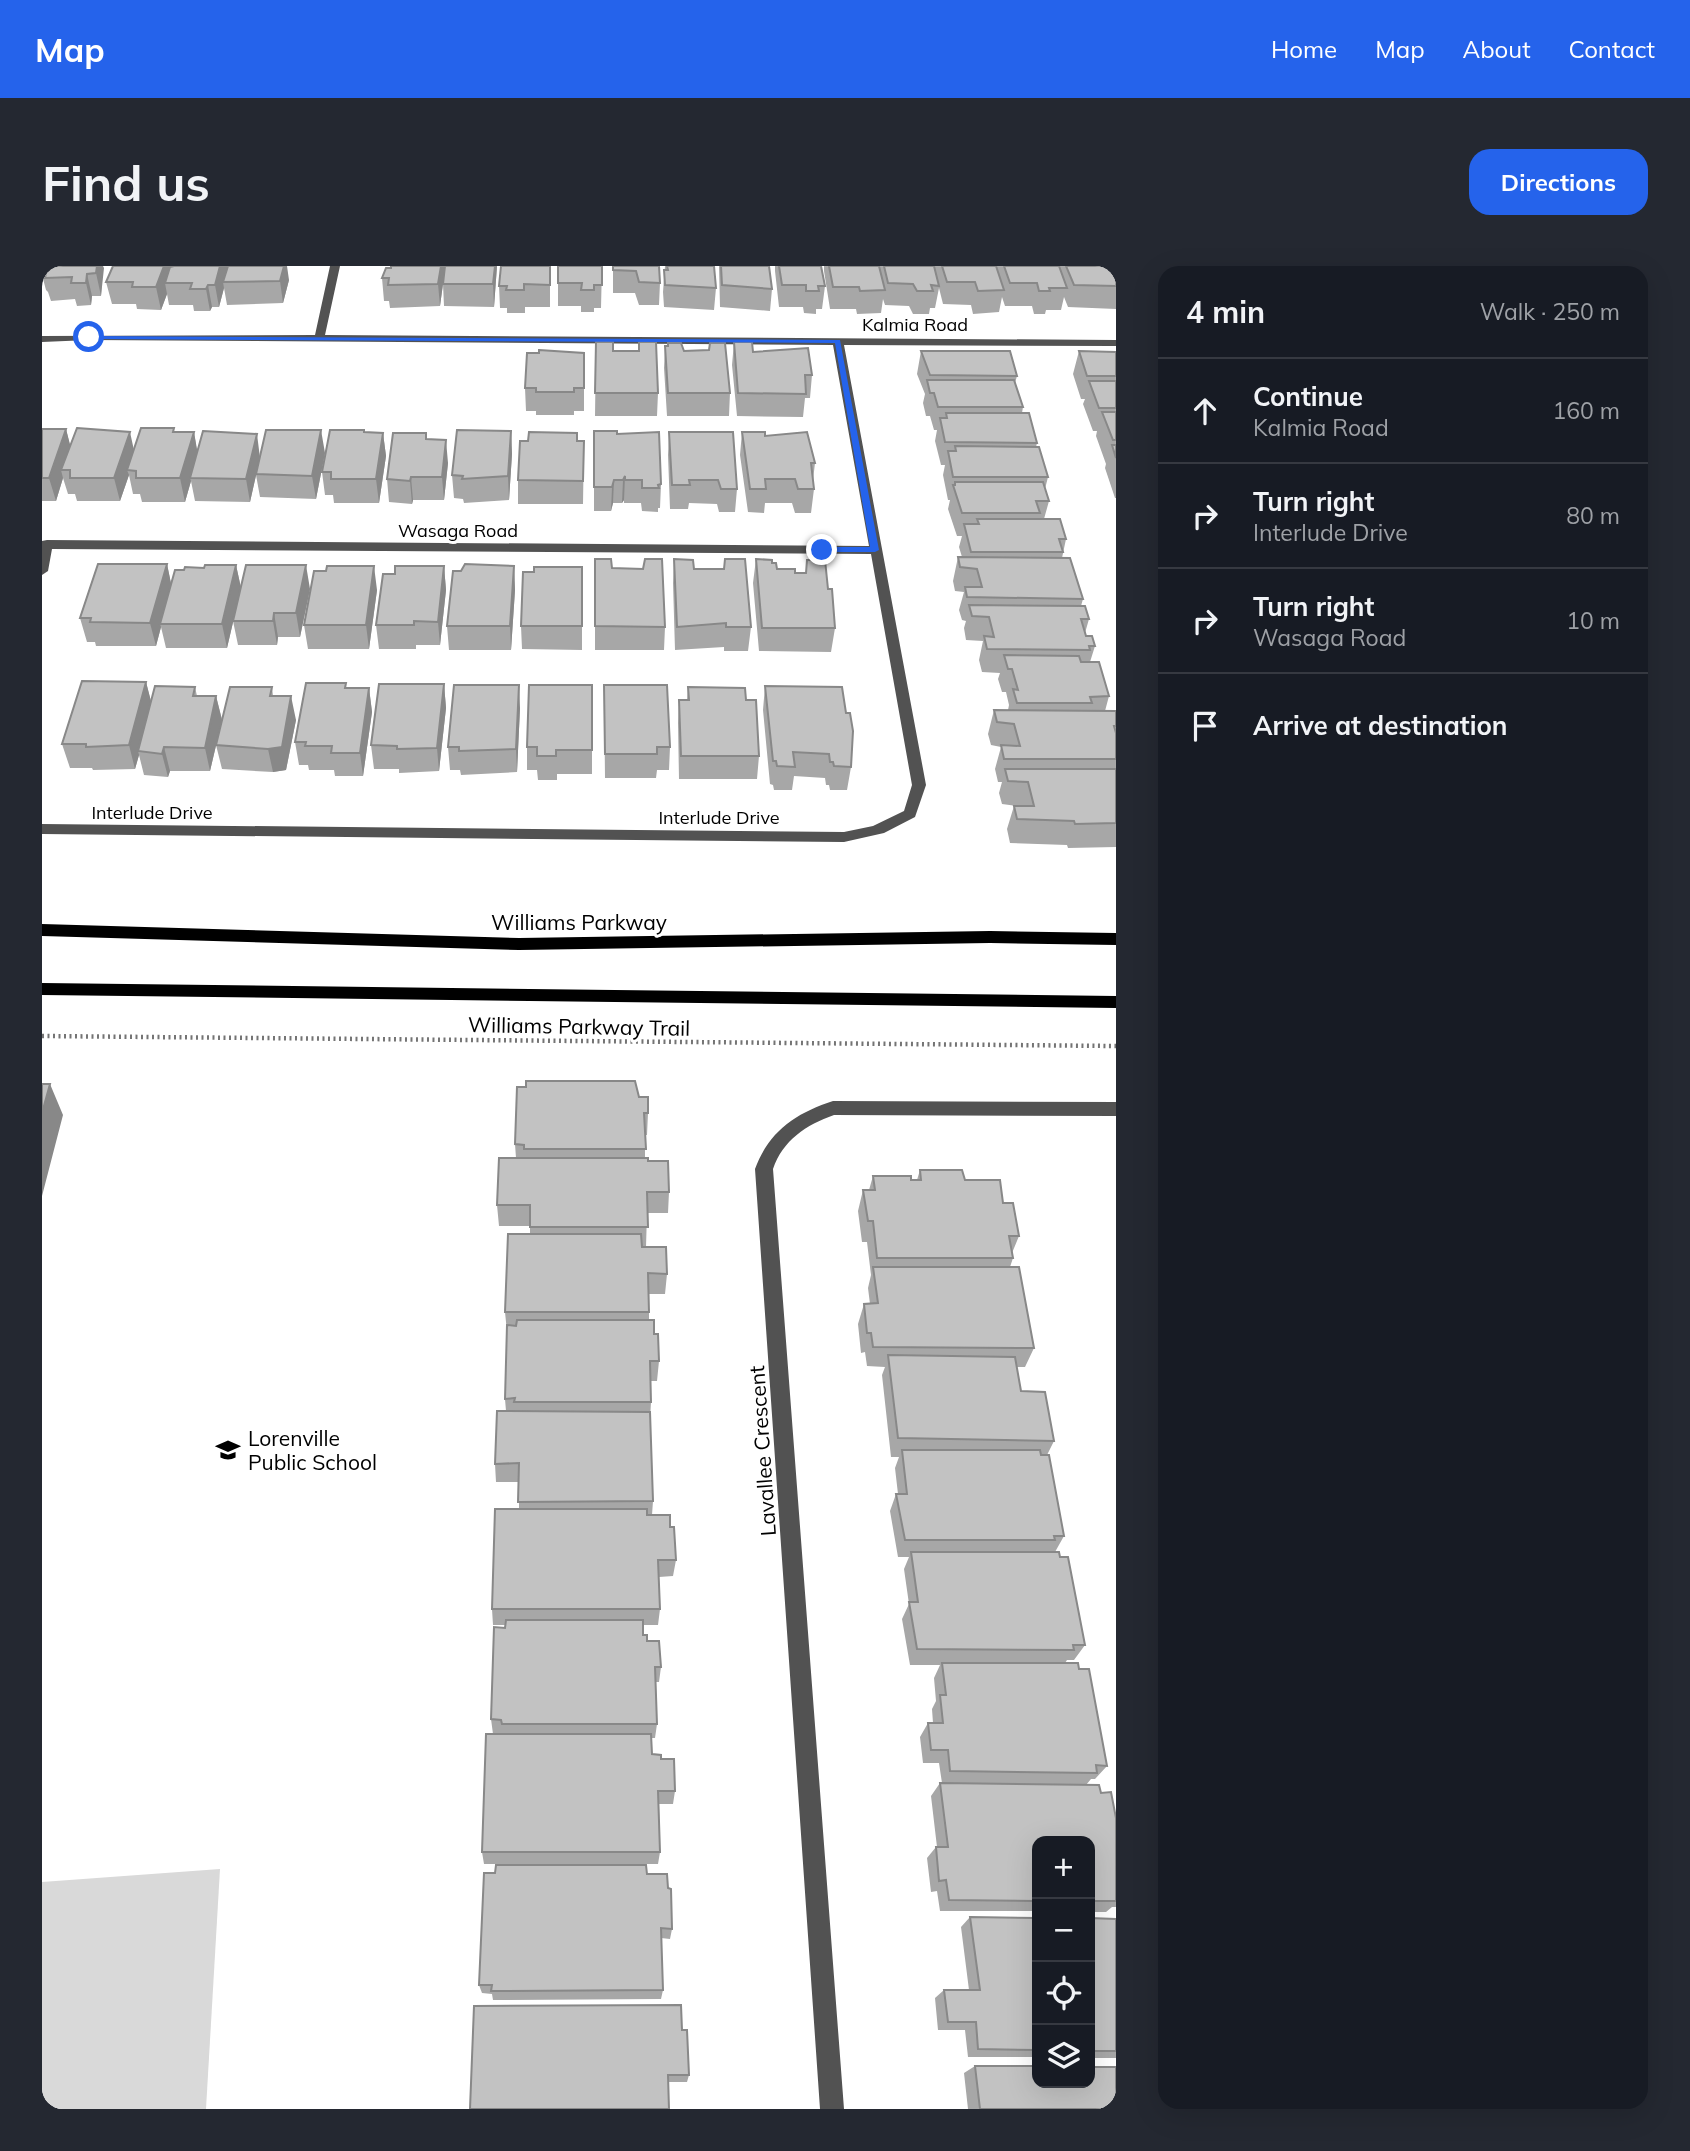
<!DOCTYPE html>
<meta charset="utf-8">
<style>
body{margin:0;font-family:Mulish,sans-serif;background:#242831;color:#f1f3f6}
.controls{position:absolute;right:21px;bottom:21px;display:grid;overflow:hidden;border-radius:14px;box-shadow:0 7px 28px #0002}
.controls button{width:63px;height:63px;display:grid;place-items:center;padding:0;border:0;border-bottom:2px solid #363941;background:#171b24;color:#f1f3f6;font:35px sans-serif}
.stop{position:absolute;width:21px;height:21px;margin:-16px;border:5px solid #2563eb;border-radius:50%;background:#fff}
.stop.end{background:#2563eb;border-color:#fff;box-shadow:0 2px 7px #0008}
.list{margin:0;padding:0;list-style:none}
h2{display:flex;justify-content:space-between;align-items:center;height:91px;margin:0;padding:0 28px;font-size:30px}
h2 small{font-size:23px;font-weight:400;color:#9ea1a6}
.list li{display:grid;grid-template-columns:46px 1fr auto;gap:21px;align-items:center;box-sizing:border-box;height:105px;padding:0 28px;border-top:2px solid #363941}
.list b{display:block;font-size:26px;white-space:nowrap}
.list p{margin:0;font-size:23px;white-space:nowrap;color:#9ea1a6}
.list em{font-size:23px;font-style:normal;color:#9ea1a6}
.icon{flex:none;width:38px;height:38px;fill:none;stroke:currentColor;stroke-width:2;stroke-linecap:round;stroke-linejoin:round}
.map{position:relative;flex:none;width:1074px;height:1843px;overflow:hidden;border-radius:21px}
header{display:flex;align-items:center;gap:42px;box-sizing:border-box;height:98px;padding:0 35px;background:#2563eb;color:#fff}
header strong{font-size:33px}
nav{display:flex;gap:38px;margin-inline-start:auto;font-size:24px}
.intro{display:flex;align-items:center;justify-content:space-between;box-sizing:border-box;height:168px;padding:0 42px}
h1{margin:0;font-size:49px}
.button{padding:18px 32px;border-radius:21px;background:#2563eb;color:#fff;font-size:24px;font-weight:700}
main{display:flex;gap:42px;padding:0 42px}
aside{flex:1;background:#171b24;border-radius:21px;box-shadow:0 7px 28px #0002}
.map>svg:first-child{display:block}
.green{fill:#d9d9d9}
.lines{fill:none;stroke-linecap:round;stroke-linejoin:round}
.path{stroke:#747474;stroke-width:4.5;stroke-dasharray:2 3.5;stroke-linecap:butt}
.minor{fill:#525252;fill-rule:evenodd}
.major{fill:#000;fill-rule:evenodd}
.wall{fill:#a7a7a7}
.shaded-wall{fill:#888}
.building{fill:#c2c2c2;stroke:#888;stroke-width:2}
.route{fill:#2563eb}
.labels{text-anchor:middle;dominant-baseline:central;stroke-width:6;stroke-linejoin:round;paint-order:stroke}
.far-street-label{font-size:18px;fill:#000;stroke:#fff}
.street-label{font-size:21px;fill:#000;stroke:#fff}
.poi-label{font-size:21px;fill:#000;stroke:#fff;text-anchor:start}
</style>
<header>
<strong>Map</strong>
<nav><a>Home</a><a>Map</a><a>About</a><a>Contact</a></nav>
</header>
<div class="intro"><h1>Find us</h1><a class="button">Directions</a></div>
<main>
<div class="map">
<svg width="1074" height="1843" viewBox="0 0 1074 1843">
<rect width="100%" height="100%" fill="#fff"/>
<path class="green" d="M178,1603L164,1843H0V1616Z"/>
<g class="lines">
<path class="path" d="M0,770L1074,780"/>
<path class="minor" d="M288,0H298L283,69L1074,74V80L802,79L884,519L873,551L842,567L802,576L0,568V558L802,566L831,560L862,545L870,519L829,288L10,283L6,305L0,309V275L5,274L827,280L791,79L47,74L0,76V70L273,69Z
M791,835L1074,836V850L792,849C764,859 741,874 731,903L802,1843H778L713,903C727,865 754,847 791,835Z"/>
<path class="major" d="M0,658L477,672L948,665L1074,667V679L948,677L477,684L0,670Z
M0,717L1074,730V742L0,729Z"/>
</g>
<path class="wall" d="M0,0H61L59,30H50L49,39L35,40L33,33L9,35L6,26L4,24L0,9Z
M349,0H403V3V0H455L452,41L402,40L401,18L398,40L348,42L347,35H342L340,12L349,2Z
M508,0V41H483V47H465V42H458L457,20Z
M560,0L559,42H552V46H539V40H516V17Z
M571,0H617L618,17L617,39H597L593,27H571Z
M623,0H672L674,22L672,44L622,41L621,26Z
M677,0H727L730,23L728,45L678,41Z
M733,0H779L783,20L780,43H774V48L762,47L761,41H737L733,5Z
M782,0H892L893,3V0H1074V43L1026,41L1022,31L1019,44H1004L1003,48H992L990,40H963L960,31L957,46L931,48L929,39L901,38L897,22L893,42H888L887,48H871L867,40L843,39L841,33L839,47L815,48L814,43H788L782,5Z
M247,14L241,37L185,39L182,22L177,41H170L168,45H152L151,39H127L125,28L119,44L95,43L94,38H70L64,16Z
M554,76L571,85L616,127L615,150H553Z
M692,76L711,86L770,109L768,132H763L761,151L695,150L690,99Z
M623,80L642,85L688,127L687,150H625L622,102Z
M879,85L975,110L973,117L981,141L980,147L995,177L994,181L1006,211L1003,223L1007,235L1002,253L1024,273L1020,292L1041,333L1039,340L1047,353L1043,367L1044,370L1053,380L1048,396L1067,430L1063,445L1074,446V581L1026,582L1025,579L968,577L965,563L972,540H975L960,538L957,527L960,516H956L953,503L959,481L949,479L946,468L952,444H966L967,439L964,426H960L956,413L958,407L940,406L937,394L941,375L924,374L922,362L924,355L920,354L917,344L922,326L913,325L911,315L916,291H920L917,281L920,270H915L906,243L908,234H906L901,209L903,199H899L893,175L895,164H892L888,150H884L881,137L883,128L875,108Z
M1037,85L1074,86V232H1073L1063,202L1064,198L1054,170L1055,165H1051L1041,138L1043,133H1039L1031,108Z
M542,87V145H532V149H494V145H484L483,122Z
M0,163H24L28,180L92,184L133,166H152L155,186L218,190L283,187L274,233L218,231L214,209L208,236L153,235L149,215L143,236H100L98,228H91L87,209L78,235H35L33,228H26L21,212L14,235H0Z
M469,165L470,188L467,234L422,237L421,233L412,232L410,209Z
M552,165L575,168L619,218L618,242H616V246L600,245L599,237H582V234L580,237H571L569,245H552Z
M323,166L341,167L344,190L337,237H292L291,229H283L280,206Z
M627,166L695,223L693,246H677L675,238L647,237L646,243H628L626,189Z
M700,166L723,170L773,197L771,214L772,223L769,247H753L750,237H723L722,247L706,246L698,189Z
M384,167L385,173L406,197L402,234H371L370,238L347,236L345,213Z
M535,175H542L541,238H476V214Z
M553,293L570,302L601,303L623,361L622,384H553Z
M632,293L652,303L709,361L706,385H682V381L633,384L631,317Z
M714,293L730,297L735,303L753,307L793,362L789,386L717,385L711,317Z
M125,298L129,318L142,304L194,299L199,322L185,382H124L119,361L114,380H54L53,376H45L38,352Z
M402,300L404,324L398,379H374V383H337L334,359L353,308Z
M472,300L473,324L469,384H407L405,360L419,305Z
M540,301V384L480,383L479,360L492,306Z
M284,305L335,324L327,383H266L262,359Z
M268,323L258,371H236L235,379H196L191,355Z
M104,416L109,436L153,421L155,430H174L180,454L168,505H128L126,511L102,509L97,489L93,503L51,504L50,502H28L20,478Z
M402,418L404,442L397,505L357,507V503H332L329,479Z
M550,419V508H515V514H496L495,504H485V481Z
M562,419L628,481L627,504H615L614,512H563Z
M723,420L809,501L805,524H788L787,519H784L783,512L752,510L750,524H732L731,519L728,518L721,444Z
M230,421L231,430L254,454L244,504L231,506L180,503L174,479Z
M646,421L717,490L715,513H637L636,457L637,434H645Z
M304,422H327L330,446L321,510H293L292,504H267L266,499H257L253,476Z
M478,442L475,506L419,509L418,504H408L406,481Z
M597,831L606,847L605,869H603V892L627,926L626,947H605L604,981L625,1008L623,1028H607V1054L612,1068L617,1095L615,1115H608L609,1136L608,1153L611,1235L610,1249L628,1261L634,1294L631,1310L617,1311L618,1343L616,1359H601V1369L619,1401L617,1416H614L615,1458L613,1472H609L610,1488L619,1493L633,1525L631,1538H617L618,1586L616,1598H442L440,1586L461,1468H451L449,1453L463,1359H451L450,1343L477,1243V1216H454L453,1198L464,1145L463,1133L465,1066L463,1046L488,968V960H457L455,939L474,892L473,878Z
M878,904L923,914L961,937L977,970L970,987L971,992L968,1001L992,1082L983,1101H975L979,1125L1012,1175L1005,1189L1022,1270L1013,1286L1043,1379L1032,1394H1025L1023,1397L1065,1500L1053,1513H1049L1044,1519L1059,1527L1074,1552V1641H1070L1064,1646H1048V1575H995V1645H898L895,1625L889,1626L885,1592L894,1581H895L889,1530L898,1517H900L897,1497H881L878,1471L886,1457H891L890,1443L894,1435L892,1412L898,1399H868L860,1353L867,1338L862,1303L867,1291H856L848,1245L854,1228H856L853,1202L857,1191H849L840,1109L843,1101L825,1100L823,1086L819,1087L816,1058L822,1038H828L826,1022L829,1009L825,976H820L816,945L821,924H827L831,910L875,914Z
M626,1622L630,1663L628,1673L619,1672L621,1724L619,1733L451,1734L450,1728L440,1727L437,1719Z
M928,1651L995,1652V1791H926L923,1764H896L893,1732L902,1724H927L919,1661Z
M1048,1652L1074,1653V1792H1048Z
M640,1764L647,1809L645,1816H626L428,1843Z
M933,1800L1074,1843H926L922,1807Z"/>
<path class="shaded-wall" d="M55,0H61L62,2L59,30L54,7Z
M122,0H134L123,17L125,28L119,44L114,21Z
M178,0H188L181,16L182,22L177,41L173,19Z
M238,0H245L247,14L241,37L238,15Z
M399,0H403V3L398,40L396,18Z
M453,0H455L452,41L451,18Z
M45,8L50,30L49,39L44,17Z
M166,19L170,41L168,45L164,23Z
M24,163L30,186L19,204L21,212L14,235L7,212Z
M279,164L283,187L274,233L270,210Z
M469,165L470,188L467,234L466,210Z
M88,166L93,189L85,204L87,209L78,235L72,212Z
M152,166L156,189L148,212L149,215L143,236L138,212Z
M341,167L344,190L337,237L334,213Z
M215,168L218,192L208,236L204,213Z
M404,174L406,197L402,234L400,211Z
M583,210L582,234L580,237L581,214Z
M369,211L371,234L370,238L368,215Z
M572,214L571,237L569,245L570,221Z
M125,298L130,322L118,358L119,361L114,380L108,357Z
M194,299L199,322L185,382L180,358Z
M264,299L268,323L258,371L254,347Z
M332,300L335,324L327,383L324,359Z
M402,300L404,324L398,379L396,356Z
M472,300L473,324L469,384L468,360Z
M232,347L236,371L235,379L231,355Z
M104,416L110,439L96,485L97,489L93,503L87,479Z
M402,418L404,442L397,505L395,482Z
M477,419L478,442L475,506L474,483Z
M327,422L330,446L321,510L318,487Z
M174,430L180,454L168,505L163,482Z
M249,430L254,454L244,504L231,506L226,483Z
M122,481L128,505L126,511L120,488Z
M8,818L21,849L0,930V847Z"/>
<path class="building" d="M0,0H55L54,7L45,8L44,17H29L30,11L3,12L4,7L0,3Z
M71,0H122L114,21H90L91,16H64Z
M132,0H178L173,19H166L164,23H148L150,17H123L128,1Z
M186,0H242L238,15L181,16Z
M349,0H399L396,18L346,19L347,12H340L344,2H349Z
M403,0H453L451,18H401Z
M459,0H508V19L482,18V24H464L465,20H457Z
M516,0H560V19H552V24H539L540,17H516Z
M571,0H617L618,17L597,16L594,5L571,4Z
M625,0H672L674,22L623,19L622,4H626Z
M679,0H727L730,23L680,19Z
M737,0H779L783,20H776L777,25H764V19H740Z
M787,0H837L843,24L818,25L817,21H791Z
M842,0H892L897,20L889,19L891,25H875L871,18L846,17Z
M900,0H954L962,24L936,25L933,16H905Z
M962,0H1017L1025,22H1007L1008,25H997L995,17H968Z
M1024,0H1074V20L1032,19Z
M554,76H571V85H597V76H614L616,127H553Z
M692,76H710L711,86L766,82L770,109H763L764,128L696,127Z
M626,77H639L642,85L667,84L668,77H683L688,127H626L623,80H626Z
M497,84L542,87V122H532V126H494V122H483L485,87H497Z
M879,85H968L975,110L888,109Z
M1037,85L1074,86V110H1045Z
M885,114H972L981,141H896L892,127H888Z
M1047,115H1074V142H1057Z
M1060,146H1074V174H1071Z
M904,147H987L995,177L903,176L898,152H905Z
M35,162L88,166L72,212H28V204H19Z
M99,162H132L131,166H152L138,212H94V205L85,204Z
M0,163H24L7,212H0Z
M224,164H279L270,210L214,208Z
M288,164H322V166L341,167L334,213H289V206H280Z
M415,164L469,165L466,210L420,213L421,210L410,209Z
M161,165L215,168L204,213L148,212Z
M552,165H575V168L617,166L619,218L616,219L617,222H600V214H583V210L581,214H572L570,221H552Z
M487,166L535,167V175H542L541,215L476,214L478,175H486Z
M627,166H691L695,223H679L676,214H647L648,219H630Z
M700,166H723V170L765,166L773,197H769L772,223H756L753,213H723L724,223H708Z
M351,167H384V173L404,174L400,211H369L368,215L345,213Z
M1070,179H1074V192Z
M913,180L997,181L1006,211H911L906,185H914Z
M913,216H1001L1007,235H994L998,247H920L911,219H913Z
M935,253H1018L1024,273H1017L1021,286H929L922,258H937Z
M916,291L1028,292L1041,333L925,331L923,321H940L935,303L918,301Z
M553,293H569L570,302L601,303L603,293H620L623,361L553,360Z
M632,293L651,294L652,303H682L683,293H703L709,361H684V357L635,361Z
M714,293L730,294V297H734L735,303H753V307H764L765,294H783L786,323H790L793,362H720Z
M56,298H125L108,357L48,356L49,352H38Z
M423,298L472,300L468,360H405L411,305H419Z
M163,299H194L180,358H118L133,304H142L143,301L162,302Z
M204,299H264L254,347H232L231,355H191Z
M285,300H332L324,359H262L272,305H284Z
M353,300H402L396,356L372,355V359H334L341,308H353Z
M492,301H540V360H479L481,306H492Z
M927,339L1043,340L1047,353H1039L1044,370H1050L1053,380H1047L1048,384L945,383L942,370L952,371L947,351L930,350Z
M962,389L1037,390L1039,396H1057L1067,430L1048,431L1050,437H975L971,423L976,424L970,403H966Z
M40,415L104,416L87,479L44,481V478H20Z
M264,417H304L303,422H327L318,487H289L290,480H263L264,476H253Z
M337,418H402L395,482L355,483V480L329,479Z
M412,419H477L474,483L417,485V481H406Z
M487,419H550V484H514V490H495V481H485Z
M562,419H625L628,481H615V488H563Z
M113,420L153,421L151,430H174L163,482L122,481L120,488L96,485Z
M723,420L800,421L804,447H808L811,465L809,501L792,500L791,496H788L787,488L751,486L753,501L735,500L734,495H731Z
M188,421H230L228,430H249L240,481L226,483L174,479Z
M646,421L703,422L704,434H714L717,490H639L637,434H647Z
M952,444L1074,445V460H1072L1074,467V493H962L959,479L978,480L972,458L955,456Z
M963,503H1074V557L1033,558L1032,555L975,553L972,540H992L986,516L966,515Z
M484,815H593L597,831H606V847H602L604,883H482V879L473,878L475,821H484Z
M0,818H8L0,847Z
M457,892H606V895H626L627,926H605L606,961H488V939H455Z
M878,904H920L923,914H958L961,937H971L977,970H967L971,992H835L831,955H826L821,924H833L831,910H869V914H879Z
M466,968H599L600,981H624L625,1008L606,1007L607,1046H463Z
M831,1001H977L992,1082L831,1081L829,1067H825L822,1038L836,1037Z
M475,1054H612V1068H616L617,1095H608L609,1136H472L473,1132L463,1133L465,1059L474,1060Z
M846,1089L973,1091L979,1125L1003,1126L1012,1175L856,1172Z
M455,1145L608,1146L611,1235L476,1236L477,1197L453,1198Z
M860,1184H998L999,1189H1007L1022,1270H1012L1013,1274H863L854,1228H865Z
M453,1243H605V1249H628V1261H632L634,1294H616L618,1343H450Z
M869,1286H1017L1018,1291H1026L1043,1379H1031L1032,1384L875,1383L867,1336H876Z
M464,1354H601V1369H605V1375H617L619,1401H613L615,1458H460L459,1454L449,1453L452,1361L463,1362Z
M900,1397H1036L1037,1403H1047L1065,1500L1054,1499L1055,1507L908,1505L906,1484H889L886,1457H901L898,1429H904Z
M444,1468H609L610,1488L619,1489V1493H632L633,1525H616L618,1586H440Z
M898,1517L1057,1519L1059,1527L1069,1526L1074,1552V1635H1048V1575H995V1635L907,1634L904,1614L897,1615L894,1581H906Z
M454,1599H604L605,1608H625L626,1622L629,1623L630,1663L619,1662L621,1724L449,1725L450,1719H437L442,1607H453Z
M928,1651L995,1652V1784L936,1783L934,1756H906L902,1724H938Z
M1048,1652L1074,1653V1785H1048Z
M639,1739L640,1764H645L647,1809H626L627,1843H428L432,1740Z
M933,1800H995V1817H1048V1801H1074V1843H938Z"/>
<path class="route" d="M44,70L798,74L837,284L833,286H780L776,284L780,281H828L793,77L47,73Z"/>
<defs>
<g id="school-bare" transform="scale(1.89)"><path d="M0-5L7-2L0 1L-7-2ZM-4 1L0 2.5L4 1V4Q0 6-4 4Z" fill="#000" stroke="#fff" stroke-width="2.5" paint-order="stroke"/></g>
</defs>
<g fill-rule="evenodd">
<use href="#school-bare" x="186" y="1184"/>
</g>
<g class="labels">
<g class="far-street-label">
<text x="873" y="58">Kalmia Road</text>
<text x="416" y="264">Wasaga Road</text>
<text x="110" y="546">Interlude Drive</text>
<text x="677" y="551">Interlude Drive</text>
</g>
<g class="street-label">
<text x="537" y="656">Williams Parkway</text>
<text transform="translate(537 760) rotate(1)">Williams Parkway Trail</text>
<text transform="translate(720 1185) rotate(-94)">Lavallee Crescent</text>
</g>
<g class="poi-label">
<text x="206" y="1172">Lorenville<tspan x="206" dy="24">Public School</tspan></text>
</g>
</g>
</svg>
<div class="controls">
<button>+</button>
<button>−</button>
<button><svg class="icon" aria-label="locate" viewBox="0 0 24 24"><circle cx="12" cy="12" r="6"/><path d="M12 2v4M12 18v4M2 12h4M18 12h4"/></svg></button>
<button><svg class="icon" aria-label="layers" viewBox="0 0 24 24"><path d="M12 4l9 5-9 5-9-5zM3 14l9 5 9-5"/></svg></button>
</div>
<div class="stop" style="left:47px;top:71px"></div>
<div class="stop end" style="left:780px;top:284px"></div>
</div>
<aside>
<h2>4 min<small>Walk · 250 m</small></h2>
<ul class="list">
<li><svg class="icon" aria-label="ahead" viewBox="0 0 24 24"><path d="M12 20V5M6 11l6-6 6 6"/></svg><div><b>Continue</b><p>Kalmia Road</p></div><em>160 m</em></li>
<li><svg class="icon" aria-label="right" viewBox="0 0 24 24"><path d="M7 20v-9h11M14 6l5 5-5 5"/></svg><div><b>Turn right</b><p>Interlude Drive</p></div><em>80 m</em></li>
<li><svg class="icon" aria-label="right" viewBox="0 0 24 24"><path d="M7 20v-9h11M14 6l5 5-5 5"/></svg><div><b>Turn right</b><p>Wasaga Road</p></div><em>10 m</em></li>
<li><svg class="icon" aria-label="arrive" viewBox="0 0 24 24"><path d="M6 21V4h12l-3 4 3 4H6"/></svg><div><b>Arrive at destination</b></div></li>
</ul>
</aside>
</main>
